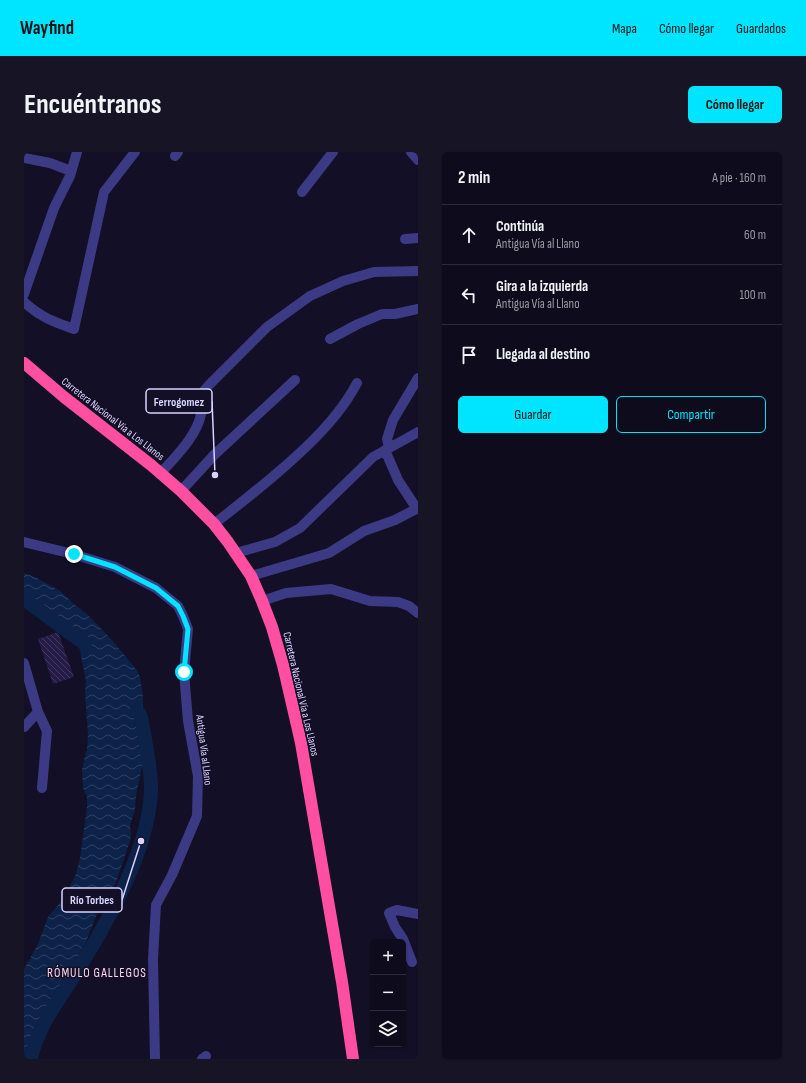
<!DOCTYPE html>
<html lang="es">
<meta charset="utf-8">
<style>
body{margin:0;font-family:"Sofia Sans Condensed",sans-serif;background:#171425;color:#f1f3f6}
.controls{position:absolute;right:12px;bottom:12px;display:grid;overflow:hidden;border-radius:6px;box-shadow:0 1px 3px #0004}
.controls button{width:36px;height:36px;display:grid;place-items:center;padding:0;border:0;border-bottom:1px solid #2e2b3b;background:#0e0b1c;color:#f1f3f6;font:20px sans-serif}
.stop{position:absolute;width:12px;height:12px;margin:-9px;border:3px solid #00e5ff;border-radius:50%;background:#fff}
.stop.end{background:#00e5ff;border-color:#fff;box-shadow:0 1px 4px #0008}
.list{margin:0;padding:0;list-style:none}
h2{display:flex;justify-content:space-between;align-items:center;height:52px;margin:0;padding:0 16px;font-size:17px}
h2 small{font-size:13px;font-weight:400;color:#9b9ba3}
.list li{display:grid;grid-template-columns:26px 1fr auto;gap:12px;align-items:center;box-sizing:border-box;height:60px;padding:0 16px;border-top:1px solid #2e2b3b}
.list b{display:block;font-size:15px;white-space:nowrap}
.list p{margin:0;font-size:13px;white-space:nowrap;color:#9b9ba3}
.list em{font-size:13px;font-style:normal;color:#9b9ba3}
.actions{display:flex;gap:8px;padding:12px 16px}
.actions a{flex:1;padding:9px 0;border:1px solid #00e5ff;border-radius:6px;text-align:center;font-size:14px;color:#00e5ff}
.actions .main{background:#00e5ff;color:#111}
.icon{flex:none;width:22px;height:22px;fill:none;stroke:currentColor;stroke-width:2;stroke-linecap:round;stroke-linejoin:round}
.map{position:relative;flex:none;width:394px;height:907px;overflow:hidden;border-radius:6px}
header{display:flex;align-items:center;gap:24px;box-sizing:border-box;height:56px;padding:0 20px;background:#00e5ff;color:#111}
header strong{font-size:19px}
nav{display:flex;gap:22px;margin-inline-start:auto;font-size:14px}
.intro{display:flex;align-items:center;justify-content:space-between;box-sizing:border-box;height:96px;padding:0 24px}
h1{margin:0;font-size:28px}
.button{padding:10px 18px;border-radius:6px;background:#00e5ff;color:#111;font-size:14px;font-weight:700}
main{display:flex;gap:24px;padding:0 24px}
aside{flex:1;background:#0e0b1c;border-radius:6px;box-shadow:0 1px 3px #0004}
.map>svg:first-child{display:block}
.water{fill:url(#water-waves)}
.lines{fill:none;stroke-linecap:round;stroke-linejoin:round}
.river{stroke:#0c2248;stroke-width:14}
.building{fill:url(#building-back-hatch)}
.minor{stroke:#3d3a85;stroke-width:10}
.highway{stroke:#ff4fa3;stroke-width:12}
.route{stroke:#00e5ff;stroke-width:5}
.labels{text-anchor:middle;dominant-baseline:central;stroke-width:3;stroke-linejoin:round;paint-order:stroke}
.street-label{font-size:11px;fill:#d9d4ff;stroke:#130f26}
.quarter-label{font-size:13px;letter-spacing:1px;fill:#ffd6f0;stroke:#130f26}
.leader{fill:none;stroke:#d9d4ff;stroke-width:1.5}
.callout-dot{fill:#d9d4ff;stroke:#130f26;stroke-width:1.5}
.callout{fill:#130f26;stroke:#d9d4ff;stroke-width:1.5}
.callout-label{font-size:12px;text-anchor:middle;font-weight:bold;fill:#d9d4ff}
</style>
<header>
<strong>Wayfind</strong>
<nav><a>Mapa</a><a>Cómo llegar</a><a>Guardados</a></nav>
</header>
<div class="intro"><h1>Encuéntranos</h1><a class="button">Cómo llegar</a></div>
<main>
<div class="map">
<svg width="394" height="907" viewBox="0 0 394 907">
<defs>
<pattern id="water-waves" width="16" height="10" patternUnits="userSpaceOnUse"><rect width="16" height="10" fill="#0c2248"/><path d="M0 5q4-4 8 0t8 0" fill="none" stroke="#2f4163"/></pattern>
<pattern id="building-back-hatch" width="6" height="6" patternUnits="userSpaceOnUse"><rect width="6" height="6" fill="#241b47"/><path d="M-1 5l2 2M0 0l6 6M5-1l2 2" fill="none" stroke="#433b63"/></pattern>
</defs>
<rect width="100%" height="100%" fill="#130f26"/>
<path class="water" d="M0,421L11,425L35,438L51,453L63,462L87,487L112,517L116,525L119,546V570L117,593L119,609L112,644L111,658L106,673L107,683L106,689L91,733L73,762L62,790L53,807L51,817L32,845L20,868L12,893L10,899L11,907H0V817L14,792L24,765L40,746L52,722L56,706L63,655V645L59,636L58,617L63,596L64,583L61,541L62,529L55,494L36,466L20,453L0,441Z"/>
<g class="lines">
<path class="river" d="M0,447L61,492
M7,907C13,875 36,847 53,819C84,770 128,693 127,633C126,610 121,587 117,565L113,558"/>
</g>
<path class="building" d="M34,480L50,525L29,532L14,487Z"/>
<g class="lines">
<path class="minor" d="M387,0L394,8
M151,4L154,0
M0,6L26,11L47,19
M278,40L309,0
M381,87L394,86
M0,142L30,56L46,24L53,0
M0,150C16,165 30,170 50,177L80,40L111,0
M306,187L334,172L358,162H371L394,157
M365,295L363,287L369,268L394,226
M361,298L374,328L393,357
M137,321C151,305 173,284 177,262C178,257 175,251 174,246L185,233L243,175L286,144L319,129L350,120L394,119
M157,339L190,303L271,228
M190,372C222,347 253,323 282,295C302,276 320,256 333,231
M0,390L49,402L91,415L132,436L154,454L159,464L164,477L160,520L164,569L174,624L173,664L148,723L132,753L129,807L131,907
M212,401L251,390L276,376L349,305L394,280
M227,424L305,401L340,379L371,368L394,356
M238,449L262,441L307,437L346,449L374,450L385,454L394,461
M0,511L14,560L23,579L18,636
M0,575L14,560
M388,810L379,787L371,775L365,761L373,758L394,762
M178,907L182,904"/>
<path class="highway" d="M0,211L40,245L127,313L157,339L190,372L204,390L227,424L238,449L248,475L259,513L277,591L318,830L329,907"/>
</g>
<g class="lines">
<path class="route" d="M50,402L91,415L132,436L154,454L159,464L164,477L160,520"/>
</g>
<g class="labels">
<g class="street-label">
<text transform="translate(89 267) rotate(38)">Carretera Nacional Vía a Los Llanos</text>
<text transform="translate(277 542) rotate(77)">Carretera Nacional Vía a Los Llanos</text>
<text transform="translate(180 598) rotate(83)">Antigua Vía al Llano</text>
</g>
<g class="quarter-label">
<text x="73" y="821">RÓMULO GALLEGOS</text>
</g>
</g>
<path class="leader" d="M191 323L188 249M117 689L98 748"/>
<g class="callout-dot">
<circle cx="191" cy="323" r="4"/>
<circle cx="117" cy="689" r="4"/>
</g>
<g class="callout">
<rect x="122" y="237" width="66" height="24" rx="4"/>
<rect x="38" y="736" width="60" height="24" rx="4"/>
</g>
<g class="callout-label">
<text x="155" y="254">Ferrogomez</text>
<text x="68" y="752">Río Torbes</text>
</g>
</svg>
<div class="controls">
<button>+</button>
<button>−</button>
<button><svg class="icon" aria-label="layers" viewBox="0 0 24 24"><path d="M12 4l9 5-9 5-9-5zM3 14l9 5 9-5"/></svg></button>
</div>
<div class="stop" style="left:160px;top:520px"></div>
<div class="stop end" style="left:50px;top:402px"></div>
</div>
<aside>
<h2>2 min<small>A pie · 160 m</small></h2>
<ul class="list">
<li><svg class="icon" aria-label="ahead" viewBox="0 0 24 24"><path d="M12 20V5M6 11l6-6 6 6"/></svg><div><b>Continúa</b><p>Antigua Vía al Llano</p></div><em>60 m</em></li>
<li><svg class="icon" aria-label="left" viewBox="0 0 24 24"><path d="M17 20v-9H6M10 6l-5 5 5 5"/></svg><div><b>Gira a la izquierda</b><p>Antigua Vía al Llano</p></div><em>100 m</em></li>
<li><svg class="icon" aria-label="arrive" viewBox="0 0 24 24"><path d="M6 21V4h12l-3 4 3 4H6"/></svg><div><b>Llegada al destino</b></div></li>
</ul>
<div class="actions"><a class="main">Guardar</a><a>Compartir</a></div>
</aside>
</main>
